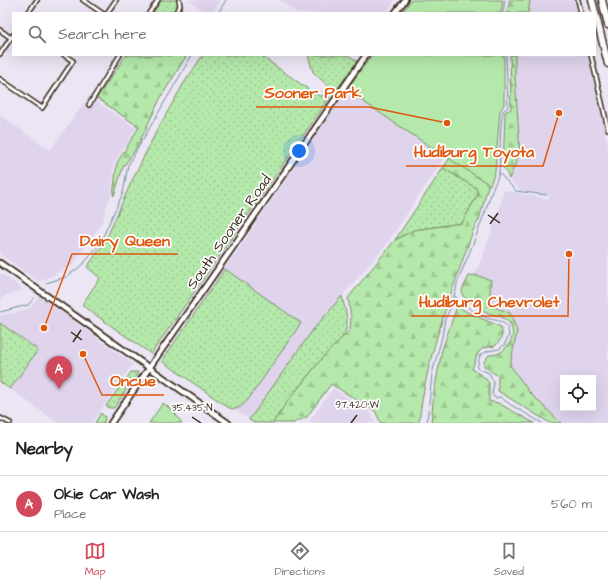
<!DOCTYPE html>
<meta charset="utf-8">
<style>
body{margin:0;font-family:"Architects Daughter",sans-serif;background:#f2f2f2;color:#222}
.controls{position:absolute;right:12px;bottom:12px;display:grid;overflow:hidden;border-radius:0px;box-shadow:0 4px 16px #0002}
.controls button{width:36px;height:36px;display:grid;place-items:center;padding:0;border:0;border-bottom:1px solid #e0e0e0;background:#fff;color:#222;font:20px sans-serif}
.you{position:absolute;left:299px;top:151px;width:14px;height:14px;margin:-10px;border:3px solid #fff;border-radius:50%;background:#1a73e8;box-shadow:0 0 0 6px #1a73e833}
.badge{display:grid;place-items:center;width:26px;height:26px;border-radius:50%;background:#d1495b;color:#fff;font-size:13px;font-weight:700}
.pin{position:absolute;translate:-50% -33px;filter:drop-shadow(0 1px 2px #0008)}
.pin::after{content:'';position:absolute;top:21px;width:14px;height:12px;background:inherit;clip-path:polygon(0 0,100% 0,50% 100%)}
.list{margin:0;padding:0;list-style:none}
h2{display:flex;justify-content:space-between;align-items:center;height:52px;margin:0;padding:0 16px;font-size:17px}
h2 small{font-size:13px;font-weight:400;color:#767676}
.list li{display:grid;grid-template-columns:26px 1fr auto;gap:12px;align-items:center;box-sizing:border-box;height:56px;padding:0 16px;border-top:1px solid #e0e0e0}
.list b{display:block;font-size:15px;white-space:nowrap}
.list p{margin:0;font-size:13px;white-space:nowrap;color:#767676}
.list em{font-size:13px;font-style:normal;color:#767676}
.icon{flex:none;width:22px;height:22px;fill:none;stroke:currentColor;stroke-width:2;stroke-linecap:round;stroke-linejoin:round}
.map{position:relative;flex:none;width:608px;height:423px;overflow:hidden}
.search{position:absolute;background:#fff;box-shadow:0 4px 16px #0002;left:12px;right:12px;top:12px;height:44px;display:flex;align-items:center;gap:10px;box-sizing:border-box;padding:0 14px;border-radius:0px;color:#767676;font-size:15px}
.sheet{height:108px;background:#fff}
nav{display:flex;justify-content:space-around;align-items:center;box-sizing:border-box;height:56px;border-top:1px solid #e0e0e0;background:#fff;font-size:11px;color:#767676}
nav a{display:grid;justify-items:center;gap:2px}
nav .on{color:#d1495b}
.map>svg:first-child{display:block}
.built{fill:#dfd4ec;fill-rule:evenodd}
.grass{fill:url(#grass-dots);stroke:#788a64}
.forest{fill:url(#forest-firs);stroke:#788a64}
.green{fill:#b5e9ab;stroke:#788a64}
.lines{fill:none;stroke-linecap:round;stroke-linejoin:round}
.stream{stroke:#678e96;stroke-width:1}
.minor-casing{stroke:#3b2a1e;stroke-width:6}
.secondary-casing{stroke:#3b2a1e;stroke-width:8}
.motorway-casing{stroke:#3b2a1e;stroke-width:9}
.minor{stroke:#fff;stroke-width:3}
.secondary{stroke:#fff;stroke-width:4.5}
.motorway{stroke:#fff;stroke-width:6}
.ticks{fill:none;stroke:#3b2a1e;stroke-width:1.5}
.labels{text-anchor:middle;dominant-baseline:central;stroke-width:3.5;stroke-linejoin:round;paint-order:stroke}
.street-label{font-size:15px;fill:#3b2a1e;stroke:#fff}
.ticks-label{font-size:10px;text-anchor:middle;fill:#3b2a1e;stroke:#fff;stroke-width:3.5;stroke-linejoin:round;paint-order:stroke}
.leader{fill:none;stroke:#df570d;stroke-width:1.5}
.callout-dot{fill:#df570d;stroke:#fff;stroke-width:1.5}
.callout-label{font-size:16px;text-anchor:middle;font-weight:bold;fill:#df570d;stroke:#fff;stroke-width:3.5;stroke-linejoin:round;paint-order:stroke}
</style>
<div class="map">
<svg width="608" height="423" viewBox="0 0 608 423">
<defs>
<pattern id="grass-dots" width="8" height="8" patternUnits="userSpaceOnUse"><rect width="8" height="8" fill="#b5e9ab"/><path d="M2 2h.1M6 6h.1" fill="none" stroke="#9dc893" stroke-width="1.8" stroke-linecap="round"/></pattern>
<pattern id="forest-firs" width="22" height="20" patternUnits="userSpaceOnUse"><rect width="22" height="20" fill="#b5e9ab"/><path d="M5 1l3.5 6h-7zM16 11l3.5 6h-7z" fill="#9dc893"/></pattern>
</defs>
<rect width="100%" height="100%" fill="#ece6f4"/>
<filter id="ink" filterUnits="userSpaceOnUse"><feTurbulence type="fractalNoise" baseFrequency=".025" numOctaves="2"/><feDisplacementMap in="SourceGraphic" scale="8" xChannelSelector="R" yChannelSelector="G"/><feConvolveMatrix kernelMatrix="1 2 1 2 8 2 1 2 1" color-interpolation-filters="sRGB"/></filter>
<g filter="url(#ink)">
<path class="built" d="M188,0H221L212,13H207Z
M279,0H395L386,13H297Z
M530,0H574L577,13H528Z
M515,55H587L608,145V423H561L530,393L510,365L517,331L510,313L489,305L491,280L475,275L497,218L504,190L548,199L550,195L520,190L514,185L509,179L520,153L519,130L515,77ZM563,378H593V408H563Z
M348,88L446,155L386,245L342,296L345,308L346,329L336,346L324,356L287,402L273,423H254L162,361Z
M89,96L136,128L114,164L111,195L106,208L103,221L72,266L39,282L0,254V115L50,150Z
M0,273L24,290L6,295L0,300Z
M39,296L133,364L92,423H58L10,389L38,350L0,323V315L19,312L30,308Z
M333,388L371,413L376,423H308Z"/>
<path class="grass" d="M161,0H177L178,4L172,13H152Z
M203,55H260L312,92L320,96L328,95L330,97L151,354L83,306V303L100,278L87,267L105,242L130,185L156,132L184,83Z
M308,55H348L357,61L335,92L313,72Z
M443,168L476,188L478,194L462,223L414,230L395,240Z
M225,269L301,323L248,400C242,406 238,411 229,408L162,361Z
M342,296C344,306 349,319 346,329C343,341 331,349 323,358C305,378 288,401 273,423H254L249,420L312,331Z
M0,323L38,350L10,389L0,382Z
M131,372H138L134,379L129,380L127,378Z
M122,384L125,386L126,390L114,408H110L106,406Z
M101,413L105,417L104,423H95Z"/>
<path class="forest" d="M509,0H530L528,13H506L509,6Z
M126,55H187L161,97L137,147L123,167L114,196L113,195L117,163L139,127L97,98Z
M510,55H515V77L520,153L509,179L506,171L503,168L505,112L511,109Z
M454,152L491,175L479,220L474,228C452,291 426,356 419,423H381L375,411L331,384L306,418L296,421L294,423H273L287,402L324,356L350,330L351,317L348,298L395,240L414,230L462,223L478,194L476,188L443,168Z
M475,275L491,280L489,305L510,313L517,331L510,365L530,393L561,423H550L498,391V376L484,366V362L489,355C498,355 503,352 509,344C516,334 512,321 501,317C496,315 490,314 486,312C478,307 470,302 463,296L462,290L469,276Z
M457,306L467,312L501,327C504,335 501,340 495,346L483,348L478,353L472,369L485,378L489,383V401L498,403L534,423H431L434,392L442,350Z"/>
<path class="green" d="M411,0H503L501,13H402Z
M372,55H504V105L500,111L495,172L490,185L417,138L352,94L350,88L351,84Z
M163,403L173,411L182,423H149Z"/>
<g class="lines">
<path class="stream" d="M218,13L226,0
M503,13L505,0
M500,174L516,191L547,195
M46,283L66,277L76,270L85,262L99,245L123,193L128,165L192,55
M455,296C464,305 474,313 487,318C496,321 499,319 507,326L509,335L505,344L499,349L488,351L480,355L477,368L489,373L494,383L492,394L495,398L500,397L511,405L542,423
M0,312L28,305L34,298
M427,423L432,374L442,337L445,319L453,303L454,295L456,290L457,283C470,251 483,221 493,188C495,183 499,176 499,172C501,152 499,131 503,111L508,107L506,55"/>
<g class="minor-casing">
<path id="minor" d="M83,0L102,13
M578,0L581,13
M28,13L37,0
M107,13L116,0
M149,13L158,0
M175,13L180,6L179,0
M0,30L11,38
M0,54L13,35
M591,55L608,129
M0,79L42,108L73,61L64,55
M89,105L120,55
M0,418L10,423"/>
</g>
<g class="secondary-casing">
<path id="secondary" d="M395,13L405,0
M0,263L228,423
M111,423L366,55"/>
</g>
<g class="motorway-casing">
<path id="motorway" d="M592,0L608,64
M602,0L608,25"/>
</g>
<use href="#minor" class="minor"/>
<use href="#secondary" class="secondary"/>
<use href="#motorway" class="motorway"/>
</g>
</g>
<path class="ticks" d="M488,215L500,223M490,224L498,213M71,332L82,340M73,342L81,330M192,417L201,423M351,423L357,415"/>
<g class="labels">
<g class="street-label">
<text transform="translate(229 232) rotate(-55)">South Sooner Road</text>
</g>
</g>
<g class="ticks-label">
<text x="357" y="408">97.420°W</text>
<text x="192" y="411">35.435°N</text>
</g>
<path class="leader" d="M447 123L369 107H256M559 113L543 166H406M44 328L72 254H178M569 254L568 316H411M83 354L102 395H164"/>
<g class="callout-dot">
<circle cx="447" cy="123" r="4"/>
<circle cx="559" cy="113" r="4"/>
<circle cx="44" cy="328" r="4"/>
<circle cx="569" cy="254" r="4"/>
<circle cx="83" cy="354" r="4"/>
</g>
<g class="callout-label">
<text x="313" y="98">Sooner Park</text>
<text x="474" y="157">Hudiburg Toyota</text>
<text x="125" y="246">Dairy Queen</text>
<text x="489" y="307">Hudiburg Chevrolet</text>
<text x="133" y="386">Oncue</text>
</g>
</svg>
<div class="controls">
<button><svg class="icon" aria-label="locate" viewBox="0 0 24 24"><circle cx="12" cy="12" r="6"/><path d="M12 2v4M12 18v4M2 12h4M18 12h4"/></svg></button>
</div>
<div class="you"></div>
<div class="pin badge" style="left:59px;top:389px">A</div>
<div class="search"><svg class="icon" aria-label="search" viewBox="0 0 24 24"><circle cx="10" cy="10" r="6"/><path d="M15 15l6 6"/></svg>Search here</div>
</div>
<section class="sheet">
<h2>Nearby<small></small></h2>
<ul class="list">
<li><span class="badge">A</span><div><b>Okie Car Wash</b><p>Place</p></div><em>560 m</em></li>
</ul>
</section>
<nav>
<a class="on"><svg class="icon" aria-label="map" viewBox="0 0 24 24"><path d="M3 6l6-2 6 2 6-2v14l-6 2-6-2-6 2zM9 4v14M15 6v14"/></svg>Map</a>
<a><svg class="icon" aria-label="directions" viewBox="0 0 24 24"><path d="M12 3l9 9-9 9-9-9zM9 14v-3h6M13 9l2 2-2 2"/></svg>Directions</a>
<a><svg class="icon" aria-label="saved" viewBox="0 0 24 24"><path d="M7 4h10v16l-5-4-5 4z"/></svg>Saved</a>
</nav>
